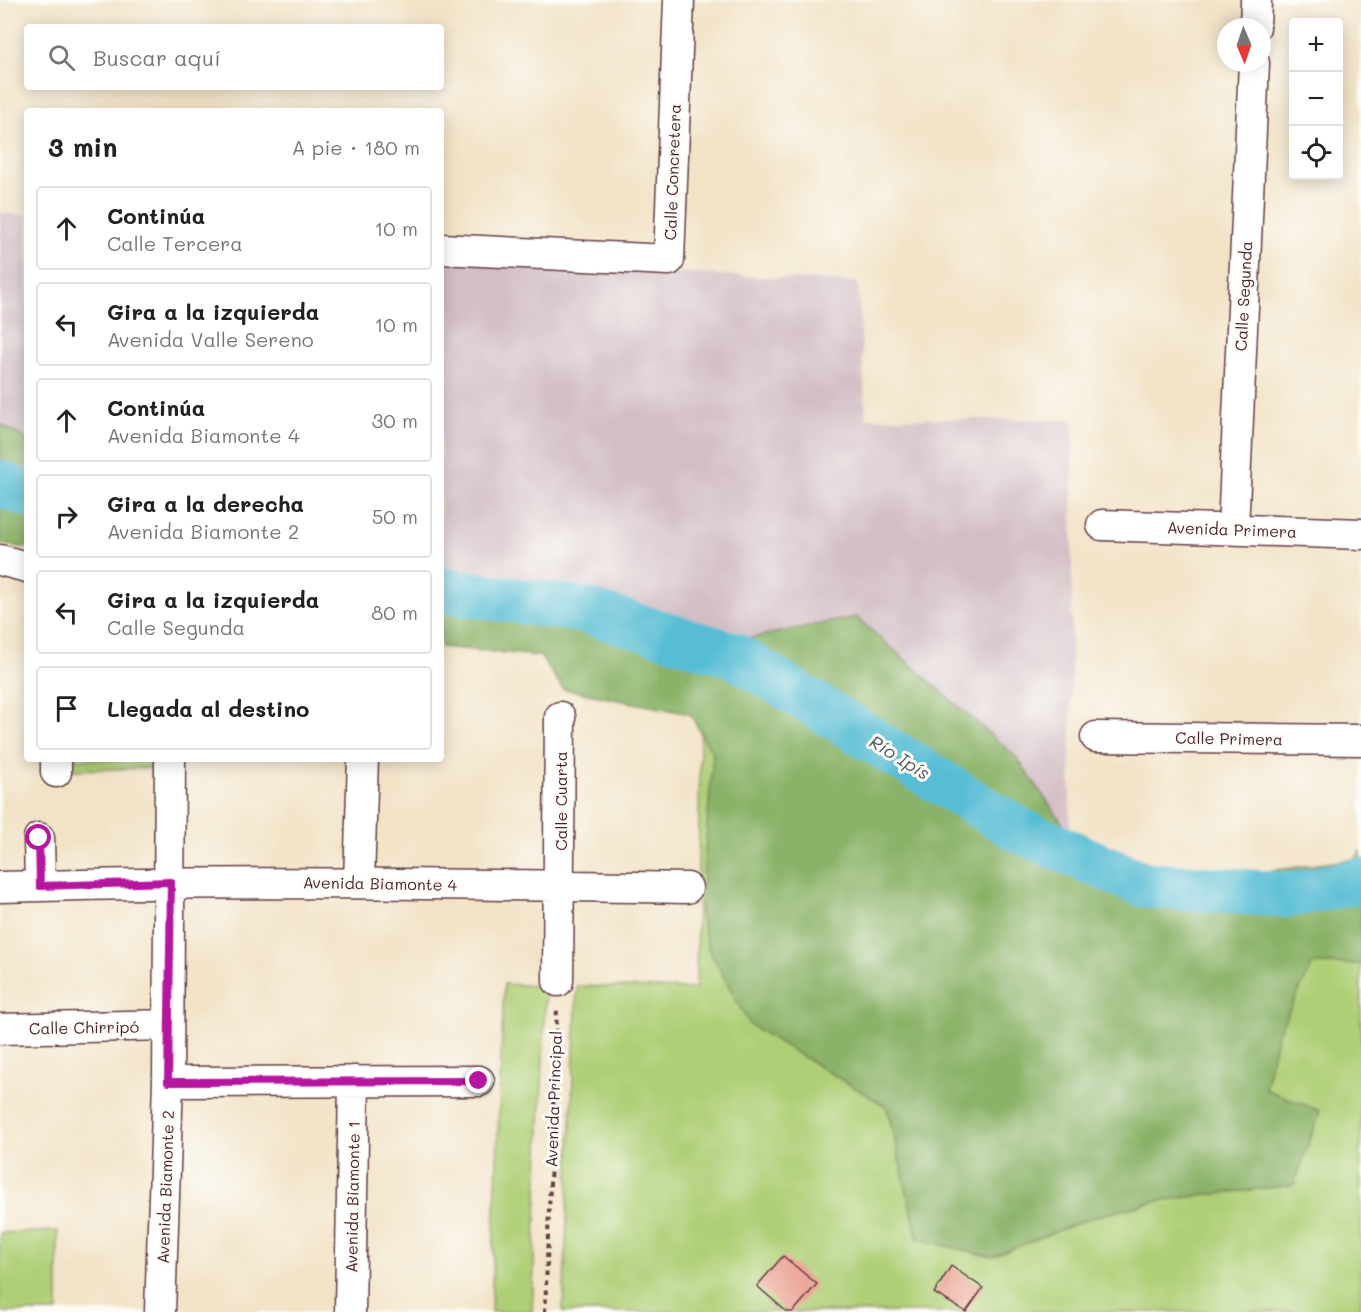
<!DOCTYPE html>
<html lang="es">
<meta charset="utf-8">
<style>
body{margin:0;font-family:Mali,sans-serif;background:#f6f6f6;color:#222}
.controls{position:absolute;right:18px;top:18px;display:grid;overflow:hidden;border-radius:6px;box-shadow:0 3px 15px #0003}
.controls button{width:54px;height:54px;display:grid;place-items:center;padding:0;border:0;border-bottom:2px solid #e0e0e0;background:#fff;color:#222;font:30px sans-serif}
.compass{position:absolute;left:1217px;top:18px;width:54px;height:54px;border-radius:50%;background:#fff;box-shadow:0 3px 15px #0003;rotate:178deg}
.stop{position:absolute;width:18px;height:18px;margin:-14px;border:4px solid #b5179e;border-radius:50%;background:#fff}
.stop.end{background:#b5179e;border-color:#fff;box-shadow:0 2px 6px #0008}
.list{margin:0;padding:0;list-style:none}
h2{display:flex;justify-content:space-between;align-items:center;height:78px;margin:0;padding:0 24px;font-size:26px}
h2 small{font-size:20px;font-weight:400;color:#767676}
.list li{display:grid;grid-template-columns:39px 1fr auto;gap:18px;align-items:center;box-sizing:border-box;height:84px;margin:0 12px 12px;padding:0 12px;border:2px solid #e0e0e0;border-radius:6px}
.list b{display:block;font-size:22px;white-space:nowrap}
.list p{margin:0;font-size:20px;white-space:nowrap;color:#767676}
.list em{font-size:20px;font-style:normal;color:#767676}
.icon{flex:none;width:33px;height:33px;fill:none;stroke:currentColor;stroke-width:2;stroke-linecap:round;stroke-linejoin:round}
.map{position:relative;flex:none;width:1361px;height:1312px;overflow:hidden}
.search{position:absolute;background:#fff;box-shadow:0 3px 15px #0003;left:24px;top:24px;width:420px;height:66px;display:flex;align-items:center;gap:15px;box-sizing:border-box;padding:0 21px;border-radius:6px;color:#767676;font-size:22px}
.panel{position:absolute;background:#fff;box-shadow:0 3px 15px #0003;left:24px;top:108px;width:420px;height:654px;border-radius:6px}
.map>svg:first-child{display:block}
.industrial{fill:#d2bec5}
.green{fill:#aecf76;stroke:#7c7750;stroke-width:1.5}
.forest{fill:#8ab267;stroke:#6a6849;stroke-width:1.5}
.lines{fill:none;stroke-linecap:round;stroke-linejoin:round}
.river{stroke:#56bdd4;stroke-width:46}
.building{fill:#e89584}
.minor-casing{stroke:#633c42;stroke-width:33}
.path{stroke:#633c42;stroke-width:4;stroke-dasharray:4.5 4.5;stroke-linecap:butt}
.minor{stroke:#fff;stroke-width:30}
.route{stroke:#b5179e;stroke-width:8}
.labels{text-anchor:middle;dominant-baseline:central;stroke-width:6;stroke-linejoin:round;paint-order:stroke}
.street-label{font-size:16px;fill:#4a1f2b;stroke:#fdfcf7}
.water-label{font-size:18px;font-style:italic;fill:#4e5666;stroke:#fdfcf7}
</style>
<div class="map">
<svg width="1361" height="1312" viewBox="0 0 1361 1312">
<rect width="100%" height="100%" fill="#fdfcf7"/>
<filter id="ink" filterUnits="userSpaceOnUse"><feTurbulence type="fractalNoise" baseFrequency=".0167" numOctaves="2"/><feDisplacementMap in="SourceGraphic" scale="12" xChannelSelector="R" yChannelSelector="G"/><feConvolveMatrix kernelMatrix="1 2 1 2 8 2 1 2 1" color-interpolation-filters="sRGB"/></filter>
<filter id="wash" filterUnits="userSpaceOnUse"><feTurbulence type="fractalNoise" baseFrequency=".008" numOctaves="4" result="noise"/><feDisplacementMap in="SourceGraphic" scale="24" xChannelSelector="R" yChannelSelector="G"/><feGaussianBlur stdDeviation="1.35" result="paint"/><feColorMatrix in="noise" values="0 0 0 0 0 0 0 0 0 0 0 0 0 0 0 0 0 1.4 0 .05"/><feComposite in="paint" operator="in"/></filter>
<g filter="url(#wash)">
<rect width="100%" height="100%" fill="#f2e3c7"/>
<path class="industrial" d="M0,213L27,215V439L0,424Z
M441,261L858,282L866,418L1073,420L1070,834L1016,757L856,617L745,639L596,595L441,570Z"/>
<path class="green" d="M701,704L1089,895L1361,894V1312H563L577,986L696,989Z
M71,759H151V768L72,770Z
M504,984L546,986L532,1312H491Z
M58,1231V1312H0V1233Z"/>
<path class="forest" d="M0,424L27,439V548L0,544Z
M441,570L596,595L745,639L856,617L1016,757L1070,834L1130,866L1243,875L1355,859L1361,851V964H1313L1278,1033L1265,1089L1320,1111L1294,1185L1162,1200L1090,1218L992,1257L918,1239L887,1107L750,1025L708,948L700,913L713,754L690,714L563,689L540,656L441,647Z"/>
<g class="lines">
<path class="river" d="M0,483L27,494
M441,590L583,610L734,655L1019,830L1144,885L1288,895L1361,881"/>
</g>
<g id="blocks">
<path class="building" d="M783,1256L817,1284L793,1312H787L757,1286Z
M951,1266L983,1288L966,1312L934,1293Z"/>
</g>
</g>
<g filter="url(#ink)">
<use href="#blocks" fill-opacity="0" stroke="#633c42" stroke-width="1.5"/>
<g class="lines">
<g class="minor-casing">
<path id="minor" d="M1255,27L1256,0
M441,249L669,260L679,0
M1102,525L1361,534
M1233,529L1254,63
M0,560L27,567
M1096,737L1361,740
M56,759V772
M39,838L40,886
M359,882L363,759
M0,887C229,880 458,884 687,888
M558,981L560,717
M0,1029L168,1025
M168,1082L479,1081
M160,1312L168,1082L170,759
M350,1312L354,1081"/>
</g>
<path class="path" d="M545,1312L557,1007"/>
<use href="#minor" class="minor"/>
</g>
</g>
<g class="lines" filter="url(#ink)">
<path class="route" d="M39,838L40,886L171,882L168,1082L479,1081"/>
</g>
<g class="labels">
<g class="street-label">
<text transform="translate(672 172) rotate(-88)">Calle Concretera</text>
<text transform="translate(1243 296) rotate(-87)">Calle Segunda</text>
<text transform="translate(1232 529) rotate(2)">Avenida Primera</text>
<text transform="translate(1229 738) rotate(1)">Calle Primera</text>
<text transform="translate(560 801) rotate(-90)">Calle Cuarta</text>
<text transform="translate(380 883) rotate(1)">Avenida Biamonte 4</text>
<text transform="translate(84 1027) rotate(-1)">Calle Chirripó</text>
<text transform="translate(553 1099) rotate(-88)">Avenida Principal</text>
<text transform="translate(165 1187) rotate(-88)">Avenida Biamonte 2</text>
<text transform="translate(352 1197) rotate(-89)">Avenida Biamonte 1</text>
</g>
<g class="water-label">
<text transform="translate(900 757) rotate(32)">Río Ipís</text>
</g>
</g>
</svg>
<div class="controls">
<button>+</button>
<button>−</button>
<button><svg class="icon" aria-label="locate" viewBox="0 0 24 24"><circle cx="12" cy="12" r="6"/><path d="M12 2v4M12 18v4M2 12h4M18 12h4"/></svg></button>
</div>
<svg class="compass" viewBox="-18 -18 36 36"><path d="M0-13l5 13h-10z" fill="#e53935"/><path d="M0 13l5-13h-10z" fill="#767676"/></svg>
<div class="stop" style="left:39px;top:838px"></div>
<div class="stop end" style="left:479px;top:1081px"></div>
<div class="search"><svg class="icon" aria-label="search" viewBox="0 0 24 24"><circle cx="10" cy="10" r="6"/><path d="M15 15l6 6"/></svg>Buscar aquí</div>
<section class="panel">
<h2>3 min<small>A pie · 180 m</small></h2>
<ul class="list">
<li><svg class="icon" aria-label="ahead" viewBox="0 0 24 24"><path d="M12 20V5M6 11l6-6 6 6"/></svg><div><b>Continúa</b><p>Calle Tercera</p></div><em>10 m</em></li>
<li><svg class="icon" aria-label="left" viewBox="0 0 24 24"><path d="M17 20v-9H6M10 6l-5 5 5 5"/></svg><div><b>Gira a la izquierda</b><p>Avenida Valle Sereno</p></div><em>10 m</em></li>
<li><svg class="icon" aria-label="ahead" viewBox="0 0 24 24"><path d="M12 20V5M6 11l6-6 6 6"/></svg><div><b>Continúa</b><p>Avenida Biamonte 4</p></div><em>30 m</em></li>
<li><svg class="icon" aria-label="right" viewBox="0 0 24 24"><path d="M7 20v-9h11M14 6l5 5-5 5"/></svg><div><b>Gira a la derecha</b><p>Avenida Biamonte 2</p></div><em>50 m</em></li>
<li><svg class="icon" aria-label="left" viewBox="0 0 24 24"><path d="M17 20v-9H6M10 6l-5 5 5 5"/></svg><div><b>Gira a la izquierda</b><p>Calle Segunda</p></div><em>80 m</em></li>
<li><svg class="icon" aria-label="arrive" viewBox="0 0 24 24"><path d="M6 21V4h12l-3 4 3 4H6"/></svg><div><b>Llegada al destino</b></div></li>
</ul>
</section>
</div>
